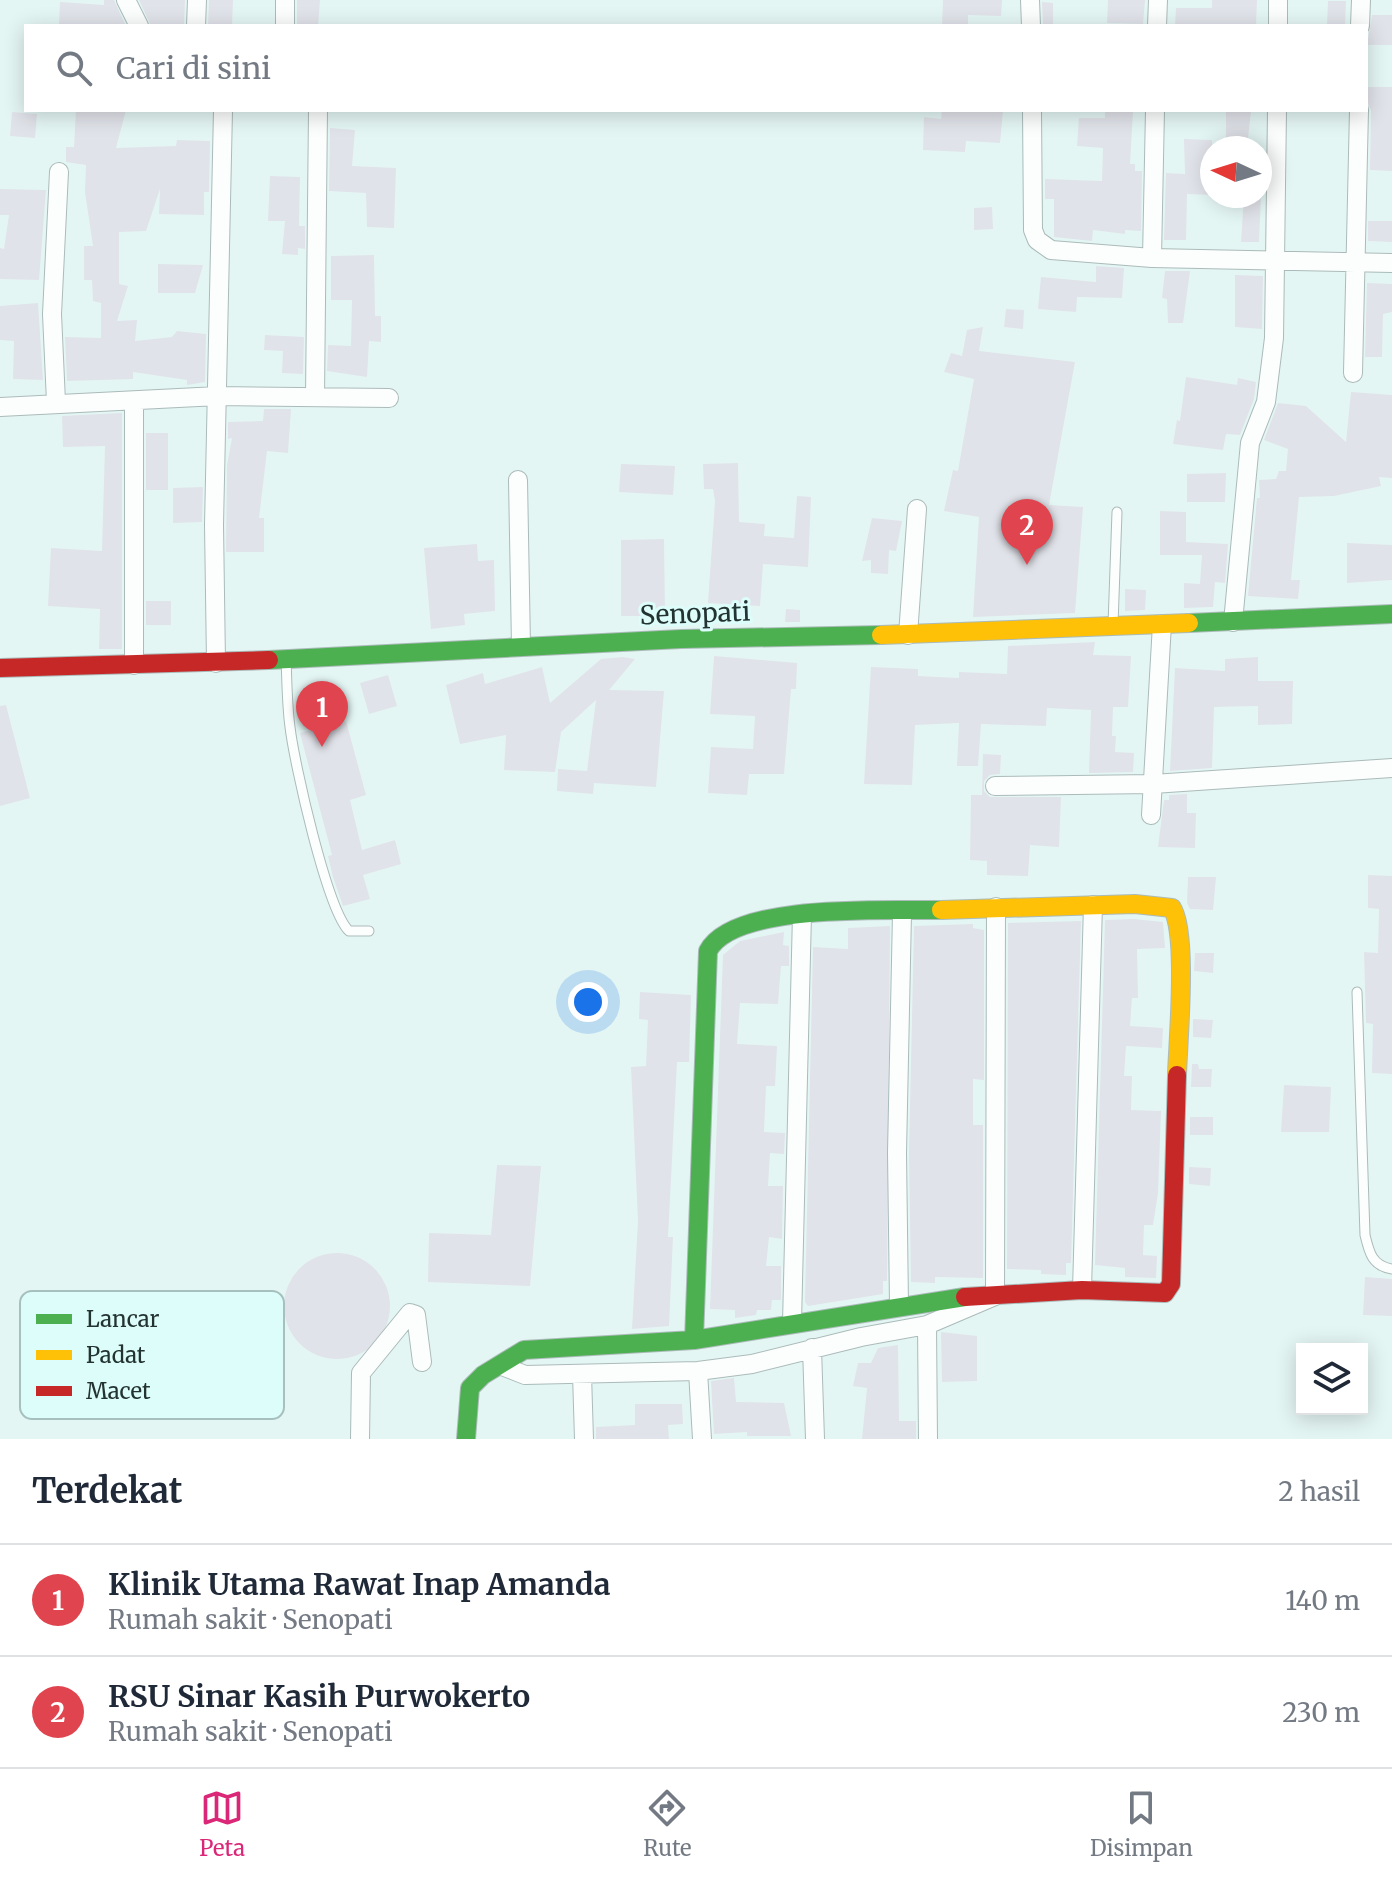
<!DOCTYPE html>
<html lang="id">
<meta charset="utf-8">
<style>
body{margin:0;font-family:Merriweather,serif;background:#f2f2f3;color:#1f2937}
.controls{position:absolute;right:24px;bottom:24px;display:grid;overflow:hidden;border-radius:0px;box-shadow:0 4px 20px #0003}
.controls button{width:72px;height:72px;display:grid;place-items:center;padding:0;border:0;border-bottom:2px solid #e0e1e3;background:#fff;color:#1f2937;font:40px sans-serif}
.compass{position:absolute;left:1200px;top:136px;width:72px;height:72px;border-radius:50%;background:#fff;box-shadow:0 4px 20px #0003;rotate:274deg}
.you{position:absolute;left:588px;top:1002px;width:28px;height:28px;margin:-20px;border:6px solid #fff;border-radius:50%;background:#1a73e8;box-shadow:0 0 0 12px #1a73e833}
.badge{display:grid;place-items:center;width:52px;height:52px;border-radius:50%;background:#db2777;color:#fff;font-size:26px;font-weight:700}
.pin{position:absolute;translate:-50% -66px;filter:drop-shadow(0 2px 4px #0008)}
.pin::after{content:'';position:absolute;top:42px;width:28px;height:24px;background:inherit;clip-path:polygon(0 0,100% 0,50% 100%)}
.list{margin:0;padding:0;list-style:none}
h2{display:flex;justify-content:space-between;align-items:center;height:104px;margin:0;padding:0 32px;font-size:34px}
h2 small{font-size:26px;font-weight:400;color:#747a83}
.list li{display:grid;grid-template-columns:52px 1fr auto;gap:24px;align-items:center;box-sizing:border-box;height:112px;padding:0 32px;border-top:2px solid #e0e1e3}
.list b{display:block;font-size:30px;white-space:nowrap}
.list p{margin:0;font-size:26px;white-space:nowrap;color:#747a83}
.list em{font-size:26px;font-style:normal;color:#747a83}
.icon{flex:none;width:44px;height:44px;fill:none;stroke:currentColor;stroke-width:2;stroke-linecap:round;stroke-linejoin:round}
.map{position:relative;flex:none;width:1392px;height:1439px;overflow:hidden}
.search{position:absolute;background:#fff;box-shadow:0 4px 20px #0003;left:24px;right:24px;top:24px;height:88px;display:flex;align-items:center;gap:20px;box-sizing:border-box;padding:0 28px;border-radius:0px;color:#747a83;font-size:30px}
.sheet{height:328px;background:#fff}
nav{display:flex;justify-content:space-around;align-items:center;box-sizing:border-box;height:112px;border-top:2px solid #e0e1e3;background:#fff;font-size:22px;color:#747a83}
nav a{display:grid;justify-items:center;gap:4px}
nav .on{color:#db2777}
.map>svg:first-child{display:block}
.building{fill:#e1e3ea}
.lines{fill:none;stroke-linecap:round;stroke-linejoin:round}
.lane-casing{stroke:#abbbb9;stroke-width:11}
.street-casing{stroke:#abbbb9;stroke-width:20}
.fast-casing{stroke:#abbbb9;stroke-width:20}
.slow-casing{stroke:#abbbb9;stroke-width:20}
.jam-casing{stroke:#abbbb9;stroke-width:20}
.lane{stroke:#fbfefd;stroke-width:9}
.street{stroke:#fbfefd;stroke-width:18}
.fast{stroke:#4caf50;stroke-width:18}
.slow{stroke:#ffc107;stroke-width:18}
.jam{stroke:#c62828;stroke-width:18}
.labels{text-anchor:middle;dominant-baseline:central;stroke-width:6;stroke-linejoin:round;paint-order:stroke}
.street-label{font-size:26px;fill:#233331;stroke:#ddfdfa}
.key{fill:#ddfdfa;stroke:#a5c0be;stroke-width:2}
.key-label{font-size:22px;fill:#233331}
</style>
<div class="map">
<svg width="1392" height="1439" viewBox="0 0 1392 1439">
<rect width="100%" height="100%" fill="#e4f6f4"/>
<path class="building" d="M104,0H114L126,26H59L60,2L104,5Z
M139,0H185L184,26H151Z
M209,0H233L232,26H208Z
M297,0H320L318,26H297Z
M943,0H1002L1001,16L968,15V26H942Z
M1108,0H1145L1143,24L1107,23Z
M1212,0H1257L1256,26H1175L1176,8H1212Z
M1328,1H1346L1345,26H1327Z
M1042,2L1053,3V25L1043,24Z
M1372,15H1392V45H1367Z
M1366,87H1392V171L1370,170L1371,110L1366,100Z
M76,110H126L116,148L176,146L177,140L210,141L209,192H204V215L159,214L160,189L146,231L119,232V284L128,286L117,321L137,320L135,341L172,337L177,331L206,334L205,382L187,385V380L133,372V379L67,381L65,337L101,338V303L93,301L92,280H84V246H93L85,192L86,165L66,162V147H74Z
M942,110H1003L1000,143L966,141L965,152L923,150L924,117L941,119Z
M1105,111L1133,112L1130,164H1135V171H1142L1141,231L1125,230V234L1093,230L1092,241L1054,237V199H1045V179L1102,181L1103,148L1077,146L1079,118H1105Z
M1226,111H1251L1247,148H1226Z
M12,112L37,114L35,138L10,136Z
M330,128L355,130L352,166L396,168L394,228L367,227L366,193L329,191Z
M1184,139L1212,140V195L1187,194L1186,240H1164L1166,173L1185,174Z
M270,176L300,177L299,226H305V249L298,248V255L282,254L285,221H268Z
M0,189L46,190L39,280L0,279V248L4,249L9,215H0Z
M1244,196H1261L1259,242H1241Z
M992,207L993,229L974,230V208Z
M1368,221H1392V242L1368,241Z
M374,255L375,316H381V342L369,341L367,377L327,371L328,345L351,346L352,300H331V256Z
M158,264L203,265L195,293H158Z
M1096,266L1124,268L1122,298L1077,297L1076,312L1038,309L1041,277L1096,282Z
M1165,271H1190L1183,323H1168L1167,299L1162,298Z
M1235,275L1263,276L1262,329L1235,327Z
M1367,283L1392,284V312L1383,314L1382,357H1365Z
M38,303L43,380L13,379L14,341L0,340V306Z
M1006,309L1024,310L1023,329L1004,327Z
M983,327L979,351L1075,362L1049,505L1083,507L1075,613L973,617L979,517L944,511L953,470L958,471L974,379L944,372L951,353L962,356L967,330Z
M265,335L304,337L303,374L282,373L283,351L264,350Z
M1186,377L1237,385L1238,378L1256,382L1254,399L1240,435L1226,434L1223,450L1173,444L1177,420L1180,421Z
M1351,392L1392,395V478L1379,477L1381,486L1334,496L1299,497L1291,580H1300L1298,599L1248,596L1257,498H1260L1259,480L1276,479L1279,471H1286L1288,449L1264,440L1278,403L1306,406L1346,442Z
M264,409H291L288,453L267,451L259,518H264V552H226L227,465L232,438L228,439V422L263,421Z
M122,413V649H99L100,609L48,606L51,548L102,551L105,446L63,447L62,416Z
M146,433H168V490H146Z
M738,463L739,522L765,524L764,536L794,538L797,496L811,497L808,567L763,564L760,606L708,603L715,501L713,489H704L703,464Z
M621,464L675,466L673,495L619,492Z
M1226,473L1225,502H1187V474Z
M203,487L202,522L173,523V488Z
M1160,511L1186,512V542L1228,544L1225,583L1215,582L1213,607L1184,608V583L1200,584L1202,555H1160Z
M872,518L902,521L896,551L889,550L888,574L871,573V560L862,561Z
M664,539L665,616H621V540Z
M1347,543L1392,545V580L1347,583Z
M477,544L478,561L494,560L495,611L464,614L465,625L431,629L424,548Z
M1125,589L1146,590L1145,610L1125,611Z
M146,601H171V625H146Z
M786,609L800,610V622H785Z
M1095,642L1093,655L1131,656L1128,707H1113L1112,736H1116L1115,752L1134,753L1133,772L1089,773L1091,710L1047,708L1046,726L981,724L978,766H957L959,723L915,725L912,785L864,784L871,667L918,669V676L959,678V672L1007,674L1008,646Z
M714,656L797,663L796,689H791L784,774H749L747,795L708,793L711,747L753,749L755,716L710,714Z
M623,657L635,659L609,690L664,691L656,787L594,783L593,794L557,791L558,769L587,771L596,700L561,732L555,772L504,770L506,735L460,744L446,685L483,673L485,684L542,667L550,703L601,659Z
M1258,657V681H1293L1292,724L1258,725V706L1214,707L1212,768L1170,771L1175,668L1225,671V659Z
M388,675L397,706L369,714L360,683Z
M6,705L30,798L0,806V706Z
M346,721L366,795L350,800L362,850L395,840L401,864L363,875L370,899L343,906L333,877L328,856L332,855L300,733Z
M983,754L1001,755L1000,774L990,775L984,781V791L990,797H1061L1059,847L1030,845L1028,876L987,875V861L970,860L971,795H982Z
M1187,794V813H1196L1195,848L1158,847L1164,800H1169V795Z
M1368,875L1392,876V1074L1372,1073L1373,1024L1366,1023L1364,952L1378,953L1379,909L1368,908Z
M1188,877H1216L1213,910L1190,909L1187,903Z
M1134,919L1163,922L1165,948L1137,949L1138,998H1132L1130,1026L1163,1028L1162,1048L1126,1046L1124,1076H1132L1131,1110L1161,1111L1158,1193L1153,1225H1144L1143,1255L1157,1256L1156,1278L1125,1277V1268L1095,1265L1105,920Z
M1081,921L1071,1263H1066V1275L1041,1274V1270L1007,1269L1008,923Z
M973,924V928L984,930V1080L973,1079V1125H983V1278L935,1277V1283L911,1282L909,1153L914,926Z
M890,926L887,1281H883V1294L808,1306L805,1302L813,947L848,949V928Z
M784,932L783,945L789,946V966H781L778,1004L740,1003L737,1044L777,1046L775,1086H766L764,1132L785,1133L784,1154L770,1153L768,1186H783L782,1239L769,1237L766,1266H781V1300H772L771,1310H757L756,1315L735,1318V1310L710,1309L723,955L740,941Z
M1195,953H1214L1213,973L1194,971Z
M640,992L691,995L689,1062H677L668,1237H673L669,1326L632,1329L638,1221L631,1067L646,1066L648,1020L639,1019Z
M1193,1019L1213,1020L1211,1038L1193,1037Z
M1192,1064H1198L1199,1069H1212L1211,1087H1191Z
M1284,1085L1331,1087L1329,1132H1281Z
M1190,1117H1213V1135H1190Z
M497,1165L541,1166L530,1286L428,1282L429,1233L491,1235Z
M1189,1167L1211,1168L1210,1186L1189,1184Z
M284 1306a53 53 0 1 1 106 0a53 53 0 1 1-106 0Z
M1365,1277L1392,1279V1316L1363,1315Z
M941,1332L977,1336V1381L942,1382Z
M898,1345L899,1421H916V1439H862L867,1388L853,1386L858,1363H871L878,1348Z
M734,1378L736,1402L784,1403L791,1436H747V1432L714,1434L711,1381Z
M635,1404H682L683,1424L668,1425L669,1439H596V1427L635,1425Z"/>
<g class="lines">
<g class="lane-casing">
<path id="lane" d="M1113,625L1117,512
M286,659C287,682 287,705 290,727C294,762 327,910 349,931H369
M1357,992L1365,1235C1369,1252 1372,1266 1392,1269"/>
</g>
<g class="street-casing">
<path id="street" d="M126,0L139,26
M285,0V26
M1030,0L1031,26
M196,26L197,0
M1157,26L1158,0
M1278,26V0
M1360,26L1361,0
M1032,110L1033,230L1037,240L1051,250L1152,258L1392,263
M1152,258L1155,110
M1353,373L1359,110
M315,397L318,110
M56,402L52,314L59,172
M0,407L218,396L389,398
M518,480L521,646
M1233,622L1250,443L1266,402L1274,338L1277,110
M908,635L917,509
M216,663L214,525L223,110
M134,665V402
M995,786L1153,784L1392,768
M1151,815L1162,624
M1082,1290L1093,905
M899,1305L897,1153L902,913
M792,1323L802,914
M927,1325L928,1439
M812,1348L815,1439
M502,1366L525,1375L698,1371L752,1364L861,1337L927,1325L995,1296L996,907
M698,1371L702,1439
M582,1374L584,1439
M360,1439L361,1373L410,1313L416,1315L422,1362"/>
</g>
<g class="fast-casing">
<path id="fast" d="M1189,623L1392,614
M269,660L681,639L881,635
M694,1340L708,951C734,902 889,911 941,910
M466,1439L470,1388L483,1375L524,1350L694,1340L965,1297"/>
</g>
<g class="slow-casing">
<path id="slow" d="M881,635L1189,623
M941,910L1135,904L1172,908C1188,934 1178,1040 1177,1075"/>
</g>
<g class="jam-casing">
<path id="jam" d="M0,668L269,660
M965,1297L1082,1290L1165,1293L1171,1284L1177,1075"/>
</g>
<use href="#lane" class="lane"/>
<use href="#street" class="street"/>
<use href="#fast" class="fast"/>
<use href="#slow" class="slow"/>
<use href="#jam" class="jam"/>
</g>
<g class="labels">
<g class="street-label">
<text transform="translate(695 613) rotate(-2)">Senopati</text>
</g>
</g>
<rect x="20" y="1291" width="264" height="128" rx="12" class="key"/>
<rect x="36" y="1314" width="36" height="10" fill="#4caf50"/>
<rect x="36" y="1350" width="36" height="10" fill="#ffc107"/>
<rect x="36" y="1386" width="36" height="10" fill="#c62828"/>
<g class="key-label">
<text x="86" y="1327">Lancar</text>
<text x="86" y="1363">Padat</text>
<text x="86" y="1399">Macet</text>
</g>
</svg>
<div class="controls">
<button><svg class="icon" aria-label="layers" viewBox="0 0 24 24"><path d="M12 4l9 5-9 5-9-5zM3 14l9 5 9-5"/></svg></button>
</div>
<svg class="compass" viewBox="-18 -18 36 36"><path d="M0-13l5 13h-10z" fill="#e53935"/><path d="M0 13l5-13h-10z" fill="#747a83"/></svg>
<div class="you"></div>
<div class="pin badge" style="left:322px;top:747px;background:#e0444e">1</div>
<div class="pin badge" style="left:1027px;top:565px;background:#e0444e">2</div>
<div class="search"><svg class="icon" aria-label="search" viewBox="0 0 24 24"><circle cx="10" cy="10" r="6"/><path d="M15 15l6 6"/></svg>Cari di sini</div>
</div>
<section class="sheet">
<h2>Terdekat<small>2 hasil</small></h2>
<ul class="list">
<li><span class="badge" style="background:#e0444e">1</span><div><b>Klinik Utama Rawat Inap Amanda</b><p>Rumah sakit · Senopati</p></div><em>140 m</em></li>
<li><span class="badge" style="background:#e0444e">2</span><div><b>RSU Sinar Kasih Purwokerto</b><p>Rumah sakit · Senopati</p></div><em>230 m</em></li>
</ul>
</section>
<nav>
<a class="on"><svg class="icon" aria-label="map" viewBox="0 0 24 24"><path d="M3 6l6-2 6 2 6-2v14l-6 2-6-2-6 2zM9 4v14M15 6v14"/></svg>Peta</a>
<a><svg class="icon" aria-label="directions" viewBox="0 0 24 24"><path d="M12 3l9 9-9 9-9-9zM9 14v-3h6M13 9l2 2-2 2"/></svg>Rute</a>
<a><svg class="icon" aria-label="saved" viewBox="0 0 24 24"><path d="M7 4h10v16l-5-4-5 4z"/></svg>Disimpan</a>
</nav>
